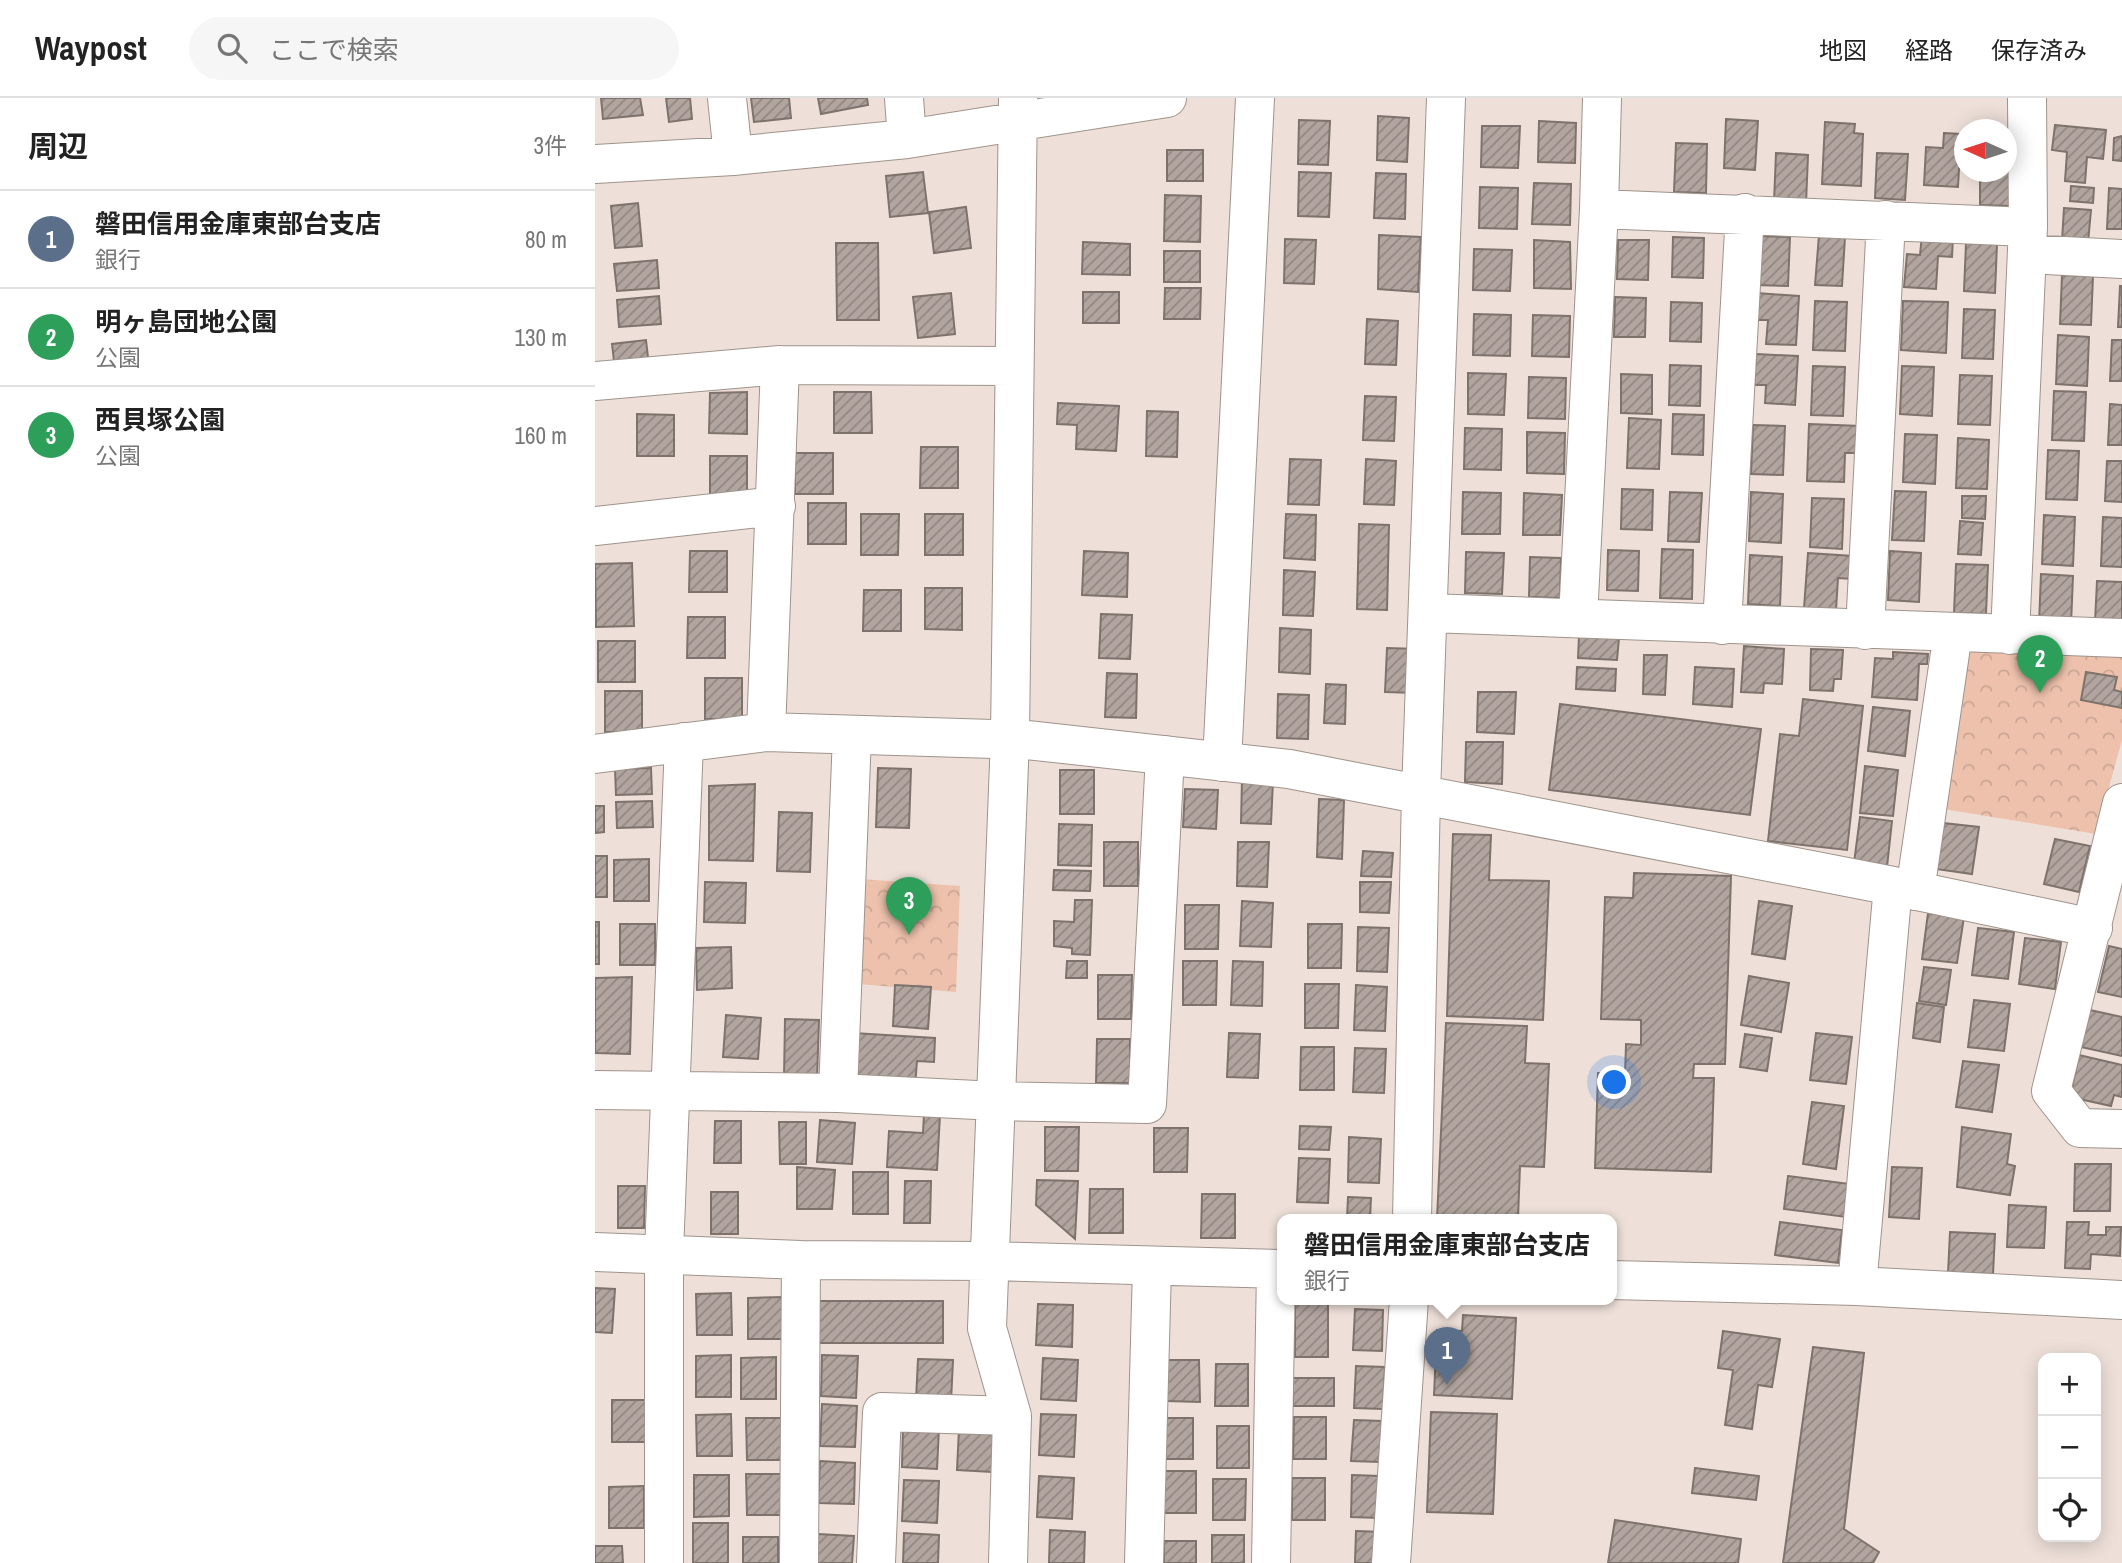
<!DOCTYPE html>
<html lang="ja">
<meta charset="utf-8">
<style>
body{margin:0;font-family:"Archivo Narrow","Noto Sans JP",sans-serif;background:#f6f6f6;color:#222}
.controls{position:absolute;right:21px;bottom:21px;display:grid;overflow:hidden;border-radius:14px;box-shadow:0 4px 18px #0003}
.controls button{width:63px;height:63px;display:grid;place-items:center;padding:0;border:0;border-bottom:2px solid #e0e0e0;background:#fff;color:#222;font:35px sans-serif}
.compass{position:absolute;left:1359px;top:21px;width:63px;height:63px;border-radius:50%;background:#fff;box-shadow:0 4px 18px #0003;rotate:273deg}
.you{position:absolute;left:1020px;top:985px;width:24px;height:24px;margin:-18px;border:5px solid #fff;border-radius:50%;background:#1a73e8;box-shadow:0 0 0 10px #1a73e833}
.badge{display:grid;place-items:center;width:46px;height:46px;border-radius:50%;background:#b45309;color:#fff;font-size:23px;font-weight:700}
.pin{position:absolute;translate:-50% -58px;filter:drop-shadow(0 2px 4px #0008)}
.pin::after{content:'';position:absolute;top:37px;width:24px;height:21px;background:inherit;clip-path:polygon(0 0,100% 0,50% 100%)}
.popup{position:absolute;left:682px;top:1116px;width:340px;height:91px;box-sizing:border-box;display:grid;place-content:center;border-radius:14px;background:#fff;filter:drop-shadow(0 2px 5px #0005);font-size:23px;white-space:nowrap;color:#767676}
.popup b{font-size:26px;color:#222}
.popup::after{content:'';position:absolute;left:50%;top:100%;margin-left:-14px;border:14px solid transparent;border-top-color:#fff}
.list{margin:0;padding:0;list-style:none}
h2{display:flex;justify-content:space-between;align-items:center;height:91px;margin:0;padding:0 28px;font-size:30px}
h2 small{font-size:23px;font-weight:400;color:#767676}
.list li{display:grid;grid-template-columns:46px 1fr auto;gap:21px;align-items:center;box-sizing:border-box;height:98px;padding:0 28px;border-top:2px solid #e0e0e0}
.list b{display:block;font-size:26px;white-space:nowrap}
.list p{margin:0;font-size:23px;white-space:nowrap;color:#767676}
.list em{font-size:23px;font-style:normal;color:#767676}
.icon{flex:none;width:38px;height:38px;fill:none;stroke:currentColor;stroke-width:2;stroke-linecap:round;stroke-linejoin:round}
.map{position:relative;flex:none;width:1527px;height:1465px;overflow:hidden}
header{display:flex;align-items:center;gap:42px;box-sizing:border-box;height:98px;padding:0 35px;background:#fff;border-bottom:2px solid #e0e0e0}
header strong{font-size:33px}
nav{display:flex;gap:38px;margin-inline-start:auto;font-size:24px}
.search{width:490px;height:63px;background:#f6f6f6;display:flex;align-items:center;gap:18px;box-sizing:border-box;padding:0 24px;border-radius:38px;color:#767676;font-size:26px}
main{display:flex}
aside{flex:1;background:#fff}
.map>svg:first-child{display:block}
.park{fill:url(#park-crowns)}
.building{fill:url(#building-hatch);stroke:#7e726c;stroke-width:2}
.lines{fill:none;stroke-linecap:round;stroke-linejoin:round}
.minor-casing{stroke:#9f938c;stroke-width:40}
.minor{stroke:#fff;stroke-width:38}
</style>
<header>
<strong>Waypost</strong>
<div class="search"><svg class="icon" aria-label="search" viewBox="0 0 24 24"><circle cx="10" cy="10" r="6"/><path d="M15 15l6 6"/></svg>ここで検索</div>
<nav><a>地図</a><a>経路</a><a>保存済み</a></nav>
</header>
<main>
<aside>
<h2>周辺<small>3件</small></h2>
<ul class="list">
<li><span class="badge" style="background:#5c6f8a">1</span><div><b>磐田信用金庫東部台支店</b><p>銀行</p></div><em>80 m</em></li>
<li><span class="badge" style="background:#2e9e5b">2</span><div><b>明ヶ島団地公園</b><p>公園</p></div><em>130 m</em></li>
<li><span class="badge" style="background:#2e9e5b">3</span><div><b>西貝塚公園</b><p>公園</p></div><em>160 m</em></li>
</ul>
</aside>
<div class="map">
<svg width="1527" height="1465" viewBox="0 0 1527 1465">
<defs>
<pattern id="park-crowns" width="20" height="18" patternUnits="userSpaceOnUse" patternTransform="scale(1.75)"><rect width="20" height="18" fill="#edc1ac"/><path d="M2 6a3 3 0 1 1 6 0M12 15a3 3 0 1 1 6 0" fill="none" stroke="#cba694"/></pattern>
<pattern id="building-hatch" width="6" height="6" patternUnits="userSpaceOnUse" patternTransform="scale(1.75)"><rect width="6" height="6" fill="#b2a59f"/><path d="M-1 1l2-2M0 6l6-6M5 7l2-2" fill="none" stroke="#918681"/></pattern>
</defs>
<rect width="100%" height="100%" fill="#eee0d9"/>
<path class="park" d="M1371,547L1527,549V642L1501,736L1348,711Z
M266,781L365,788L361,894L263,886Z"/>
<path class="building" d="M6,0H45L48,17L8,21Z
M71,0H95L97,21L74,24Z
M156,0H194L196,20L159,24Z
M223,0H272L273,7L226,16Z
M783,18L814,20L812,64L782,62Z
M1131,21L1163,23L1160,72L1129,70Z
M704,22L735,23L733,67L703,66Z
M944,23L981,25L980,65L943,64Z
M1230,24L1260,26L1259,35L1268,36L1266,88L1227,86Z
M1460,27L1511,32L1508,61L1492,59L1490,85L1470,83L1472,54L1457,52Z
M887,28H925L923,70L886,69Z
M1349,35L1366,36L1363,89L1329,87L1331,49L1348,50Z
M1527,38V63L1518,62L1519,40Z
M1081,45L1112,46L1111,95L1079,94Z
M1412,48H1417L1416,108L1385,107V74H1412Z
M572,52H608V83H572Z
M1181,55L1213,57L1211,106L1179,104Z
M1282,55L1313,56L1310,102L1280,100Z
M328,74L333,115L295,119L291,78Z
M704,74L736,75L734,119L703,118Z
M781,75L811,76L810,121L779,120Z
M939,85L976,86L975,127L937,126Z
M1476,88L1499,90L1498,105L1475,103Z
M885,89L923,90L922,131L884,130Z
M1514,90L1527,91V131H1512Z
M570,97L606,98L605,144L569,143Z
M43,105L47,148L20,150L16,108Z
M371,109L376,150L339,155L334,114Z
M1469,110L1496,112L1493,145L1467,143Z
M1327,136L1358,138L1357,159L1343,158L1341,191L1309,189L1312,156L1325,157Z
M784,137L826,139L823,194L783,191Z
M1224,137L1250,139L1247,188L1220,187Z
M1163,138L1195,139L1193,188L1161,187Z
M1078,139L1109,140L1108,180L1077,179Z
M690,141L721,142L719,186L689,185Z
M939,142L975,144L976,191L939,190Z
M1023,142H1054L1053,182L1022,181Z
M488,144L535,146V177L487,176Z
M241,145H283L284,222H242Z
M1371,145L1402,146L1400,195L1369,193Z
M879,151L917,152L915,193L878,192Z
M569,153H605V184H569Z
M62,162L64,190L22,193L19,166Z
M1467,177L1498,178L1496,227L1465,226Z
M1525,188H1527V229H1523Z
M570,190H606L605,221H569Z
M488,194H524V225H488Z
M356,195L360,236L323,240L318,199Z
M1162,195L1204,198L1201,247L1171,246L1173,222H1160Z
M64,198L66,226L24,229L22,202Z
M1020,199L1051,200L1050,239H1019Z
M1220,203L1252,204L1250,253L1218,252Z
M1308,203L1353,204L1351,255L1306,252Z
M1076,204L1107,205L1106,244L1075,243Z
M1369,211L1400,212L1398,261L1367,260Z
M879,216L916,217L915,258L878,257Z
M938,217L975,218L974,259L937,258Z
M772,221L803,223L801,267L770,266Z
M1463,237L1494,239L1492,288L1461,286Z
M51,242L54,268L20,272L17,246Z
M1517,242H1527V283H1515Z
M1161,256L1203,258L1200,307L1170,305L1171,287H1159Z
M1075,267L1106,268L1105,308L1074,307Z
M1218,268L1250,269L1248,318L1216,317Z
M1307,268L1339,269L1337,318L1305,316Z
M873,275L911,276L909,317L873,316Z
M1026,276L1057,277V316L1026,315Z
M1365,277L1397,278L1395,327L1363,326Z
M934,279L971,280L970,321L933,320Z
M1459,293L1491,294L1489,343L1457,342Z
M152,294V336L114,335L115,295Z
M239,294H276L277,335H239Z
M770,298L801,299L799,343L768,342Z
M463,305L524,308L521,353L481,351L482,327L462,326Z
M1515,306L1527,307V347H1513Z
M552,313L583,314L582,359L551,358Z
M42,316L79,317V358H42Z
M1078,316L1109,317L1108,357L1077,356Z
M1034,320L1066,322L1064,371L1032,370Z
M1214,326L1266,328L1265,355H1250L1249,384L1212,383Z
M1158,327L1190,328L1188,377L1156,376Z
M870,330L907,331L906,372L869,371Z
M932,334L970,335L969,376L932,375Z
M1310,336L1342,337L1340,386L1308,384Z
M1363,340L1394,342L1392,391L1361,390Z
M326,349H363V390H325Z
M1453,352L1484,353L1482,402L1451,401Z
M200,355H238V396H200Z
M115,358H152V399L115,398Z
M695,361L726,362L724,407L693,406Z
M771,361L801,363L799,407L769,406Z
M1512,363H1527V404L1510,403Z
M1027,391L1058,392L1057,432L1026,431Z
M1300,393L1331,394L1329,443L1297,442Z
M868,394L906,395L905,436H867Z
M1075,394L1107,395L1104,444L1073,443Z
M1156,394L1188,396L1186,445L1154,443Z
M929,395L967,397L965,437H928Z
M1367,398H1391L1390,421L1367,420Z
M1217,400L1249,401L1247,451L1215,449Z
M213,405H251V446H213Z
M266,416H304L303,457H266Z
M330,416H368V457H330Z
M691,416L721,417L720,462L689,460Z
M1449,417L1480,419L1478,468L1447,466Z
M1508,419L1527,420V469L1506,468Z
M1365,423L1388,425L1386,457L1363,456Z
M764,426L794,427L792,512L762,511Z
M1067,451L1098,452L1097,501L1065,500Z
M1013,452L1044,453L1043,493L1012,492Z
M95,453H132V494H94Z
M489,453L533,455L532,499L487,497Z
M1295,453L1326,455L1324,504L1293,502Z
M871,454L909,455L907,496L870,495Z
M1213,455L1258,458L1257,481L1243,480L1241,512L1209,510Z
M1155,457L1187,459L1185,508L1153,506Z
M935,459L966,460L965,500L934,499Z
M37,465L39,528L1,529L0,466Z
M1361,466L1393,467L1391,516L1359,515Z
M689,472L720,474L718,518L688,517Z
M1446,476L1478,478L1476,527L1444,526Z
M1502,483L1527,484V526L1500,524Z
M330,490H367V532L330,531Z
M269,492H306V533H268Z
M506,516L537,517L535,561L504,560Z
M93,519H130V560H92Z
M685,530L716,532L715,576L684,574Z
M984,538L1024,540L1022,562L983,560Z
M3,543H40V584H3Z
M1149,548L1189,551L1187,586L1169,585L1168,595L1146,594Z
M792,550L822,551L821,595L790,594Z
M1216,551L1248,552L1246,581H1239L1238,593L1215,592Z
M1298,554L1333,556L1332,566H1324L1322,602L1277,599L1280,560L1298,561Z
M1049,557H1072L1070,597L1048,596Z
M982,569L1021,571L1020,593L981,591Z
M1100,569L1139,571L1137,609L1098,606Z
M1491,574L1522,579L1519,592L1527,594V610L1486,602Z
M512,575L542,576L541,620L510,619Z
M110,580H147V621H110Z
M731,586L751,587L750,626L729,625Z
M10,593H47V634H10Z
M883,594H921L919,636L882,634Z
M683,596L714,597L713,641L682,640Z
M1208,601L1268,608L1252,752L1173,743L1185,636L1204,638Z
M965,606L1166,631L1155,717L954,692Z
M1278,609L1315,613L1310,658L1273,653Z
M871,644H908L907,686L870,684Z
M1270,668L1303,672L1298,718L1265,715Z
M56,670L57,696L21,697L20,671Z
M283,670L316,671L314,730L281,729Z
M465,672H499V716H465Z
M647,680L678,682L676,726L646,725Z
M160,686L158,763L114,762V688Z
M590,691L623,692L621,731L588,729Z
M724,701L749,702L747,761L722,759Z
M57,703L58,729L22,730L21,704Z
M0,708H9V734L0,735Z
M184,714L217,715L215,774L182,773Z
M1265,719L1297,723L1292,769L1259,765Z
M1348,725L1384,729L1377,776L1341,771Z
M464,726L497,727L496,768L463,767Z
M858,736L896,737L894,782L954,783L948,922L852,918Z
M1460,741L1495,748L1484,794L1449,786Z
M509,744H543V788H509Z
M643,744H674L672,789L642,788Z
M768,753L798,755L796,779L766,778Z
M0,758H12V799H0Z
M54,761V803H19V762Z
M459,772L496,773L495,793L458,792Z
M1039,775L1136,778L1130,966H1099L1098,980H1119L1116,1074L1000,1070L1003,975L1030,976L1031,946L1046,947V922L1006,921L1010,799L1038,800Z
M110,784L151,785L150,825L109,824Z
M765,784H796L794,815L765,814Z
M480,802H497L495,857L477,856V850L459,848V823L479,824Z
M647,803L678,805L676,849L645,848Z
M1164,803L1197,808L1190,861L1157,856Z
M590,807H624L623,851H590Z
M1333,815L1369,819L1362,865L1327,861Z
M0,824H4V866H0Z
M25,826H60V867H25Z
M713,826H747L746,870H713Z
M763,829L794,830L792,874L762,873Z
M1383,830L1419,834L1413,881L1377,877Z
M1430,840L1466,844L1460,891L1424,886Z
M1514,848L1527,851V899L1503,894Z
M136,849L137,890L102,892L101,850Z
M472,863H492V880H471Z
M588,863H622L621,907H588Z
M638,863L668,864L667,908L636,907Z
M1329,869L1356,872L1351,907L1324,903Z
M503,877H537L536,921H503Z
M1154,878L1194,885L1186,934L1146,927Z
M37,879L35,956L0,955V880Z
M710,886H744L743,930H710Z
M300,887L336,889L333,931L298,928Z
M761,887L792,889L790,933L759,932Z
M1379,902L1415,906L1409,953L1373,949Z
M1322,905L1349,909L1345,944L1318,940Z
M1495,912L1527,919V958L1486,949Z
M131,917L166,920L163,961L128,959Z
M190,921L224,922L222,981L189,980Z
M851,925L932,928L930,965L954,966L949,1069L925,1068L923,1121H842Z
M258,935L340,940L339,964L322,963L320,988L255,984Z
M634,935L665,936L663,980L632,979Z
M1221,935L1257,939L1251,986L1215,982Z
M1150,936L1177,940L1172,973L1145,969Z
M502,941H535V985H501Z
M706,949H739V992H705Z
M760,950L791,951L789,995L758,994Z
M1484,957L1527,967V999L1519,997L1516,1008L1475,999Z
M1368,963L1404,967L1397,1014L1361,1009Z
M1217,1004L1249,1008L1241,1071L1208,1066Z
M329,1016L345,1017L342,1072L292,1069L294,1033L328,1035Z
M225,1022L260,1025L257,1066L222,1064Z
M120,1023H146V1065H119Z
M184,1024H211V1066H185Z
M705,1028L736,1029L734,1052L704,1051Z
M450,1029H484L483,1073H450Z
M1367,1029L1416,1036L1412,1066L1420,1068L1415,1097L1362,1089Z
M559,1030H593L592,1074H559Z
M754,1039L786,1041L784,1085L753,1084Z
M704,1060L735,1061L733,1105L702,1104Z
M1480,1066H1516L1515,1113H1479Z
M202,1069L240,1072L237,1111H202Z
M1297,1069L1327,1070L1324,1121L1294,1119Z
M258,1074H293V1116H258Z
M1193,1078L1255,1086L1251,1119L1189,1111Z
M442,1082L483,1083L480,1141L441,1107Z
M310,1083H336L335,1125H309Z
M23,1088H50L49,1130H23Z
M495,1091H528V1135H494Z
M116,1094H143V1136H116Z
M607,1096H640V1140H606Z
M753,1099L776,1100L775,1121H752Z
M1414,1107L1451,1109L1449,1150L1412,1149Z
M1185,1124L1247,1132L1243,1165L1180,1157Z
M1472,1124H1494L1493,1137H1511V1129H1526L1525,1158L1496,1156L1495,1171L1470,1170Z
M1355,1134L1400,1136L1398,1176L1353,1175Z
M0,1190L20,1191L17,1235L0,1234Z
M136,1195L137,1237H102L101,1196Z
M188,1199V1241H153V1200Z
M222,1203H348V1245H222Z
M700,1205H733V1259H700Z
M443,1206L478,1207L477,1249L441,1247Z
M760,1211L788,1212L787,1253L758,1252Z
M868,1217L921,1220L917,1301L839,1297L842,1232L867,1233Z
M1128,1233L1185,1241L1177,1289L1163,1287L1157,1331L1130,1327L1138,1272L1123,1270Z
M1218,1249L1269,1255L1249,1431L1284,1454L1278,1465H1188Z
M136,1257V1299H101V1258Z
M227,1257L263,1258L261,1300L226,1298Z
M181,1259V1301H146V1260Z
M448,1260L483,1262L481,1303L446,1301Z
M323,1261L358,1262L356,1304L321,1302Z
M572,1262H604L605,1304L572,1303Z
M621,1266H653V1308H620Z
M761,1268L790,1269L788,1311L759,1310Z
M698,1280H739V1308H698Z
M17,1302H52V1344H17Z
M227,1306L262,1308L260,1349L225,1348Z
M836,1314L902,1316L898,1416L832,1414Z
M136,1316L137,1358H102L101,1317Z
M446,1316L481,1317L479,1359L444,1357Z
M699,1319H731V1361H698Z
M151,1320H187V1362H152Z
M565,1320H598V1361H566Z
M759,1322L787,1323L785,1364L756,1363Z
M308,1328L344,1330L342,1371L307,1369Z
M622,1328H654V1370H622Z
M364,1331L399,1333L397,1374L362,1372Z
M225,1363L260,1365L259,1406L223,1405Z
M1100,1370L1164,1378L1161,1402L1097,1395Z
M568,1373H601V1415H568Z
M151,1376H186L187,1417H152Z
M99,1377H134V1418L99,1419Z
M757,1377L785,1378L784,1420L756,1419Z
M444,1378L479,1380L477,1421L442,1419Z
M697,1380H730V1422H697Z
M618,1381H651L650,1422H618Z
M309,1382L344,1383L342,1425L307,1423Z
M49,1388V1430H14V1389Z
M1020,1422L1146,1441L1143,1465H1013Z
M98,1425H133V1465H98Z
M455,1432L490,1434L489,1465H454Z
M761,1433L788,1434L786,1465H760Z
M309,1435L344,1437L343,1465H308Z
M223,1436L259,1438L257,1465H222Z
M617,1437H649V1465H617Z
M148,1439H183V1465H148Z
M569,1443H601V1465H569Z
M0,1448H27L28,1465H0Z"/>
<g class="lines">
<g class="minor-casing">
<path id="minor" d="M132,0L138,58
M309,0L312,41
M0,66L138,58L312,41L572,0
M1004,111L1433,129
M1432,156L1527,161
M0,283L185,267L419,268
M0,428L181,408
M834,515L1527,540
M983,520L1004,111L1007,0
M1127,527L1150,115
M1270,532L1291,122
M1415,537L1433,129L1432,0
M171,634L185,267
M0,656L171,634L432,642L694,671L1298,788
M627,664L660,0
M1527,705L1456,993L1485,1030L1527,1031
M1320,793L1358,535
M0,992L243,995L401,1003L552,1006L570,657
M243,995L257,637
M817,1121L826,695L851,0
M0,1154L206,1162L396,1163L688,1171
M1016,1182L1262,1188L1527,1202
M1262,1188L1298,788L1498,830
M69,1465V1155L89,644
M204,1465L206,1162
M281,1465L287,1314L417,1318
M413,1465L417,1318L392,1230L415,640L423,0
M549,1465L557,1169
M676,1465L681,1171
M796,1465L814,1201"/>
</g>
<use href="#minor" class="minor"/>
</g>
</svg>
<div class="controls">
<button>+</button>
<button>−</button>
<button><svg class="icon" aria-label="locate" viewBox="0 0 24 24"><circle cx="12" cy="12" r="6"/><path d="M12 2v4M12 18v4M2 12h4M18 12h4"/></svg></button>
</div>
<svg class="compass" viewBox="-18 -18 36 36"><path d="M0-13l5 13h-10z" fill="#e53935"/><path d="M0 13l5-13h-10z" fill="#767676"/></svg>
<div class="you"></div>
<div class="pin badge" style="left:852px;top:1287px;background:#5c6f8a">1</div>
<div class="popup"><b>磐田信用金庫東部台支店</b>銀行</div>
<div class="pin badge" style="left:1445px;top:595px;background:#2e9e5b">2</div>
<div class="pin badge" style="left:314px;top:837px;background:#2e9e5b">3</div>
</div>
</main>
